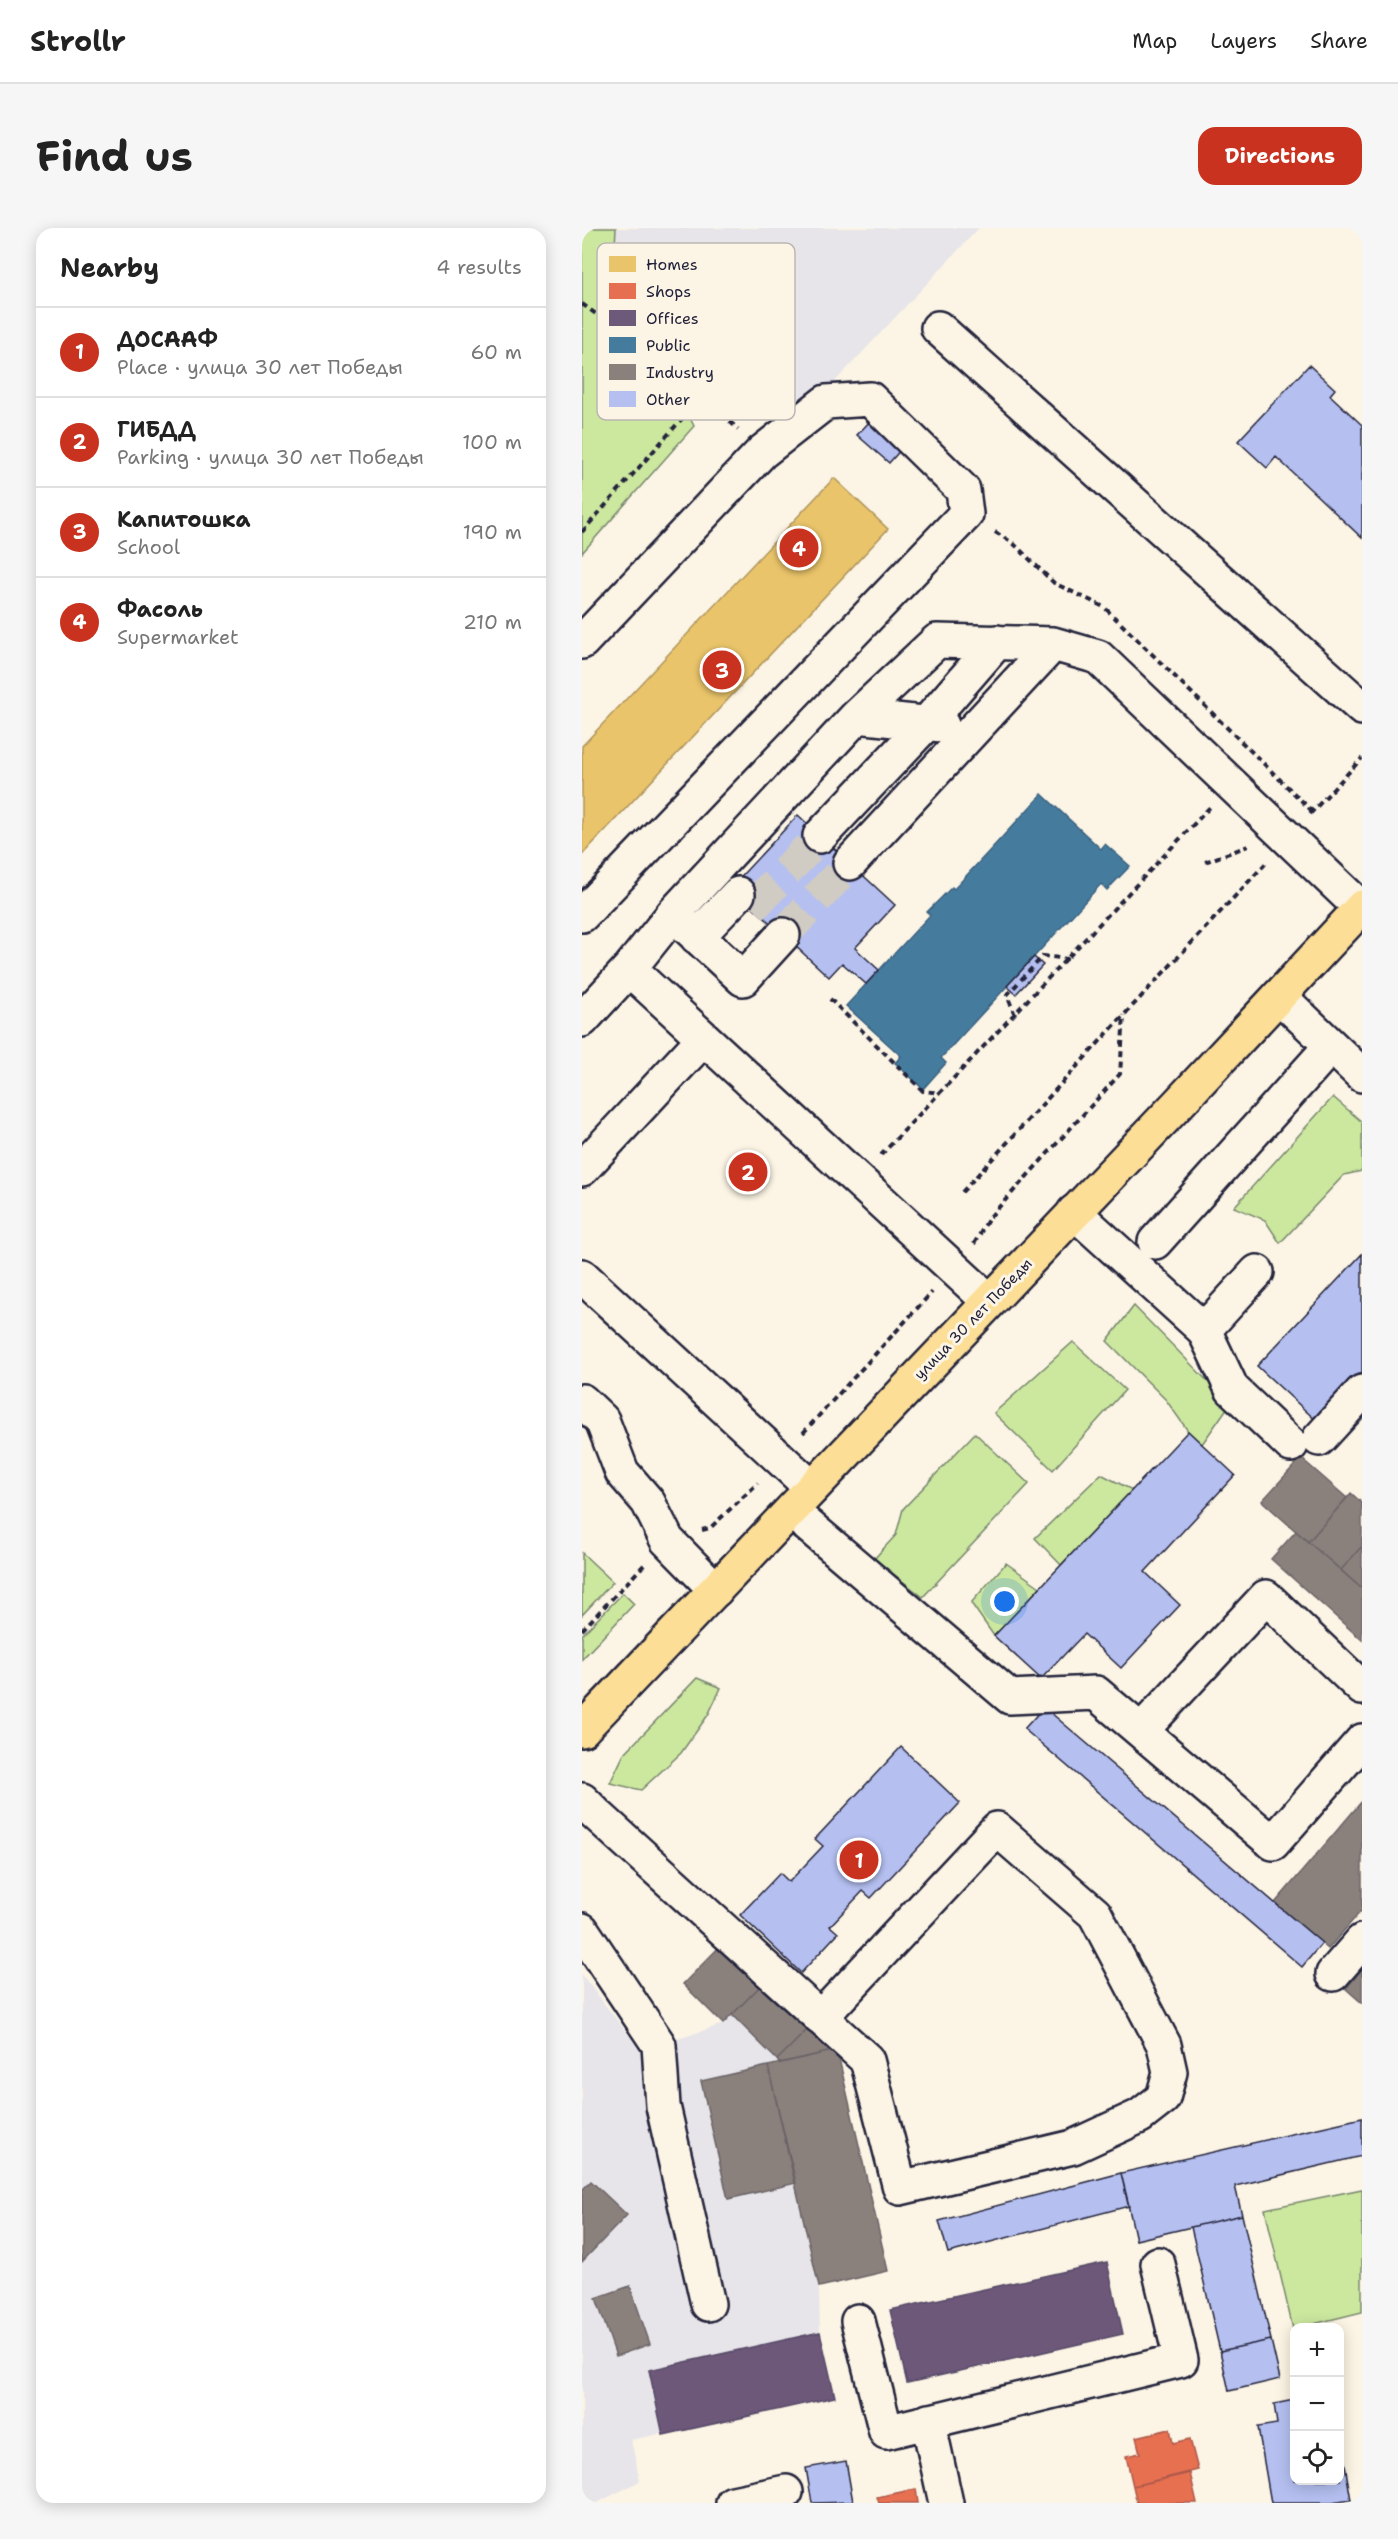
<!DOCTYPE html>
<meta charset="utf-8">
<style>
body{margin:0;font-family:"Shantell Sans",sans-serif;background:#f6f6f6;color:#222}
.controls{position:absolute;right:18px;bottom:18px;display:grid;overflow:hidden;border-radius:12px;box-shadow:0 3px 15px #0003}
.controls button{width:54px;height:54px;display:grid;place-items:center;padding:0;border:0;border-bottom:2px solid #e0e0e0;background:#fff;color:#222;font:30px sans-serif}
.you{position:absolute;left:423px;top:1374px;width:21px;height:21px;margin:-15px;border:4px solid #fff;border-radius:50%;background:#1a73e8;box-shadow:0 0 0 9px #1a73e833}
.badge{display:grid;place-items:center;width:39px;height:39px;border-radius:50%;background:#c8321e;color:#fff;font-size:20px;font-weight:700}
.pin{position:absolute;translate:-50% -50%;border:3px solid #fff;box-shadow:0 2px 6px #0006}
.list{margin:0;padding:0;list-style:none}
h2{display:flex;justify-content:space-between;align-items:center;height:78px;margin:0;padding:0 24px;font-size:26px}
h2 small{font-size:20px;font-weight:400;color:#767676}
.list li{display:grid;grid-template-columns:39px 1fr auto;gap:18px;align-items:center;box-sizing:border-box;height:90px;padding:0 24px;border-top:2px solid #e0e0e0}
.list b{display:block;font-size:22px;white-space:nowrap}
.list p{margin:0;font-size:20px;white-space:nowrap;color:#767676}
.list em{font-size:20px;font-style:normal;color:#767676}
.icon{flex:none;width:33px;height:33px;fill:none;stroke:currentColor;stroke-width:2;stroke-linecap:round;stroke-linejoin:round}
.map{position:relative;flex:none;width:780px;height:2275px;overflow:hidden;border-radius:18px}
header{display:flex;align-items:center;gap:36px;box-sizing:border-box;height:84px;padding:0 30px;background:#fff;border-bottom:2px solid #e0e0e0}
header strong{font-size:28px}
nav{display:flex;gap:33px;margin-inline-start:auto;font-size:21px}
.intro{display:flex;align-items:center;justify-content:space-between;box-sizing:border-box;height:144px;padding:0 36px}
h1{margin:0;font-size:42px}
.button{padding:15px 27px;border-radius:18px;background:#c8321e;color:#fff;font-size:21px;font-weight:700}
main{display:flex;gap:36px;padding:0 36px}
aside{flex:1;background:#fff;border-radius:18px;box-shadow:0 3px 15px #0003}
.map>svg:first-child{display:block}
.built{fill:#e7e5e9}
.green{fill:#cce89f;stroke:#77856d;stroke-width:1.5}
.homes{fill:#e9c46a;stroke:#ad935c;stroke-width:1.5}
.shops{fill:#e76f51;stroke:#ac584a;stroke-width:1.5}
.offices{fill:#6d597a;stroke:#564867;stroke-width:1.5}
.public{fill:#457b9d;stroke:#3a6080;stroke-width:1.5}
.industry{fill:#8a817c;stroke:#6b6468;stroke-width:1.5}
.building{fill:#b5c0f1;stroke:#22223b;stroke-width:1.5}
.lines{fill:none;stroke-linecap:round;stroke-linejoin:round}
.minor-tunnel{stroke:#d0cbc3;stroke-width:33;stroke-dasharray:33 16;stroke-linecap:butt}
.minor-casing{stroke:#22223b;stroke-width:38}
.major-casing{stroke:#22223b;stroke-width:38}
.path{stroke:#22223b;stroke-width:4;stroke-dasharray:6 4.5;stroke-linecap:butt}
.minor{stroke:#fcf5e5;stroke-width:33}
.major{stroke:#fcde96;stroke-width:33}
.labels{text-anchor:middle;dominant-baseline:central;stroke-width:6;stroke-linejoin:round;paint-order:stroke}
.street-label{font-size:15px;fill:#22223b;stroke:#fcf5e5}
.key{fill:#fcf5e5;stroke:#bbb6b2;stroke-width:1.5}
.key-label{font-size:16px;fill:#22223b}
</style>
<header>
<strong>Strollr</strong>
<nav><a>Map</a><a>Layers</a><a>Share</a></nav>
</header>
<div class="intro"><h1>Find us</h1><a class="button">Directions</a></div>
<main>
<aside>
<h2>Nearby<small>4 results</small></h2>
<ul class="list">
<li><span class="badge">1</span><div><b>ДОСААФ</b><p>Place · улица 30 лет Победы</p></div><em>60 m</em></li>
<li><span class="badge">2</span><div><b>ГИБДД</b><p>Parking · улица 30 лет Победы</p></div><em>100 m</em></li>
<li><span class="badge">3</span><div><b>Капитошка</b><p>School</p></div><em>190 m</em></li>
<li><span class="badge">4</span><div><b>Фасоль</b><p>Supermarket</p></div><em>210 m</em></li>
</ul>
</aside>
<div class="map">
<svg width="780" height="2275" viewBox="0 0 780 2275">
<rect width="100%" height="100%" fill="#fcf5e5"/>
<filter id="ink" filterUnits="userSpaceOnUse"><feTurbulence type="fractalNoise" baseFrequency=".0167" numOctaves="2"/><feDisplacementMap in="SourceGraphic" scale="12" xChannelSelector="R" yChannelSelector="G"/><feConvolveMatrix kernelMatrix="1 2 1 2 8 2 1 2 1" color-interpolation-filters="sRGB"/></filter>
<g filter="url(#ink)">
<path class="built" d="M20,0H397L219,190Z
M0,1747L59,1823L141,1796L150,1787L195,1832L197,1835L186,1838L237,2059L238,2104L253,2169L49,2212L58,2253L15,2275H0Z"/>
<path class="green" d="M0,0H34L33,18L80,92L174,139L159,160L132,157L77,131L112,198L0,325Z
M751,869L780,894V943L762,947L698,1015L683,992L652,979Z
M552,1078L648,1176L620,1216L606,1203L584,1172L525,1113Z
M491,1114L543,1162L471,1242L412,1185Z
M393,1205L447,1256L341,1369L292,1331L314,1307L321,1281Z
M519,1246L550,1262L479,1337L453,1310Z
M0,1325L31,1354L0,1387Z
M424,1335L458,1359L412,1408L389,1375Z
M41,1365L52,1376L0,1431V1407Z
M115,1450L139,1460L126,1487L99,1525L59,1562L28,1555L42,1526Z
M780,1961V2084L711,2101L683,1981Z"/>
<path class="homes" d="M252,250L306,301L0,627V518Z"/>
<path class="shops" d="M588,2201L591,2215L608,2211L616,2242L551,2258L544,2228L558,2225L554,2209Z
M608,2245L615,2275H555L551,2258Z
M334,2261L336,2275H297L295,2269Z"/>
<path class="offices" d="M525,2034L541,2106L325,2155L308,2082Z
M238,2104L253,2169L81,2207L67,2142Z"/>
<path class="public" d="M460,566L519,621L523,616L548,638L525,662L519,656L359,830L364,835L341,861L313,835L319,828L264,778L348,687L345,684L370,659L372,661Z"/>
<path class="industry" d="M719,1230L765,1270L726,1314L680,1273Z
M769,1265L780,1275V1318L759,1342L726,1314Z
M714,1303L780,1361V1412L689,1331Z
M780,1318V1361L759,1342Z
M780,1573V1682L746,1721L693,1675Z
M145,1711L185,1751L141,1796L101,1756Z
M780,1741V1775L764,1761Z
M185,1751L231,1796L195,1832L150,1787Z
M231,1796L255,1822L197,1835L195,1832Z
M255,1822L306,2043L237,2059L186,1838Z
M186,1838L214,1955L146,1971L119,1853Z
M9,1953L45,1987L0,2034V1962Z
M48,2058L68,2116L34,2128L14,2070Z"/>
<path class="building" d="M727,137L753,161L748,167L780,197V310L694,229L685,240L656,213Z
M291,190L322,218L307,235L275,207Z
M216,587L313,677L273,720L297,742L284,756L260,735L247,749L149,659Z
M452,729L461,737L434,766L425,758Z
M780,1026V1152L738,1196L675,1138Z
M606,1203L653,1247L563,1344L598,1377L539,1440L502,1406L459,1451L412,1408Z
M462,1479L740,1715L720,1739L442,1501Z
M319,1519L378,1575L289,1670L281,1663L248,1698L256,1705L219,1745L158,1687L198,1645L207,1654L241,1618L233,1611Z
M780,1890V1928L653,1958L660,1987L554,2012L539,1945Z
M539,1945L547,1978L366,2025L357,1993Z
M660,1987L689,2112L638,2123L609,1999Z
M689,2112L698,2151L647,2163L638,2123Z
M712,2172V2252H758V2208L769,2272L750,2275H689L676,2199L695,2196L692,2176Z
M264,2233L271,2274L230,2275L224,2240Z"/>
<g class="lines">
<path class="minor-tunnel" d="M170,679L238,608
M201,707L268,635"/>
<g class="minor-casing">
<path id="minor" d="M356,100L780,480
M0,414L180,224L244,174L288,171L381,262L384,286L0,687
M275,488L360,497
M238,608L343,497L415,414
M268,635L471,416
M91,686L161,751L201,707
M115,709L156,666
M47,741L407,1073
M697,768L780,847
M0,792L47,741L91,686L275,488L355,413L471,416L516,429L779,680
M0,941L122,810
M492,984L622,1102L650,1161L709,1217
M573,1014L749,818
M0,1048L230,1260
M622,1102L675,1044
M0,1173L20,1192L40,1244L66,1274L85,1312L134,1362
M737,1211L780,1164
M209,1283L428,1469L514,1465L691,1615L780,1513
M560,1502L684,1369L780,1460
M0,1572L13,1585L285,1832L318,1960L491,1919L558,1888L581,1870L588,1844L582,1817L513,1686L415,1601L238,1790
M0,1702L77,1817L81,1878L126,2076
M751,1746L780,1713
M276,2093L304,2204L599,2132L576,2036
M346,2193L364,2275
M151,2275L204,2264"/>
</g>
<g class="major-casing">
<path id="major" d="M0,1502L596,876L780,679"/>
</g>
<path class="path" d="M0,76L76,130L156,201
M0,304L120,168
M413,304L431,315L472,355L522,379L731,584
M728,586L780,530
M623,634L666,618
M248,771L341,863L359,865
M433,787L425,767L461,728L486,731
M299,927L628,579
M380,964L542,787L685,634
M392,1016L407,990L538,846L542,787
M221,1205L350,1064
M120,1302L128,1300L176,1255
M0,1402L62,1337"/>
<use href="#minor" class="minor"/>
<use href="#major" class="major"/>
</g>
</g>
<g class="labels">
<g class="street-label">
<text transform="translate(391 1091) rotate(-46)">улица 30 лет Победы</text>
</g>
</g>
<rect x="15" y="15" width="198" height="177" rx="9" class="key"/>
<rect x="27" y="28" width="27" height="16" fill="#e9c46a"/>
<rect x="27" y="55" width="27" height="16" fill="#e76f51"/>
<rect x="27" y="82" width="27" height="16" fill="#6d597a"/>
<rect x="27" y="109" width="27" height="16" fill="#457b9d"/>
<rect x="27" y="136" width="27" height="16" fill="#8a817c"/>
<rect x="27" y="163" width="27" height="16" fill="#b5c0f1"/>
<g class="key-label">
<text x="64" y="42">Homes</text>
<text x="64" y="69">Shops</text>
<text x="64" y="96">Offices</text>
<text x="64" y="123">Public</text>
<text x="64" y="150">Industry</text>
<text x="64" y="177">Other</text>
</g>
</svg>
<div class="controls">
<button>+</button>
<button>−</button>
<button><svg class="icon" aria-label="locate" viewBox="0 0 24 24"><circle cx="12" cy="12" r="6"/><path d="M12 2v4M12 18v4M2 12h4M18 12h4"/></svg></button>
</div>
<div class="you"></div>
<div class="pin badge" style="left:277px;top:1632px">1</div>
<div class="pin badge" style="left:166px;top:944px">2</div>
<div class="pin badge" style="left:140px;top:442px">3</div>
<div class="pin badge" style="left:217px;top:320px">4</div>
</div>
</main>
